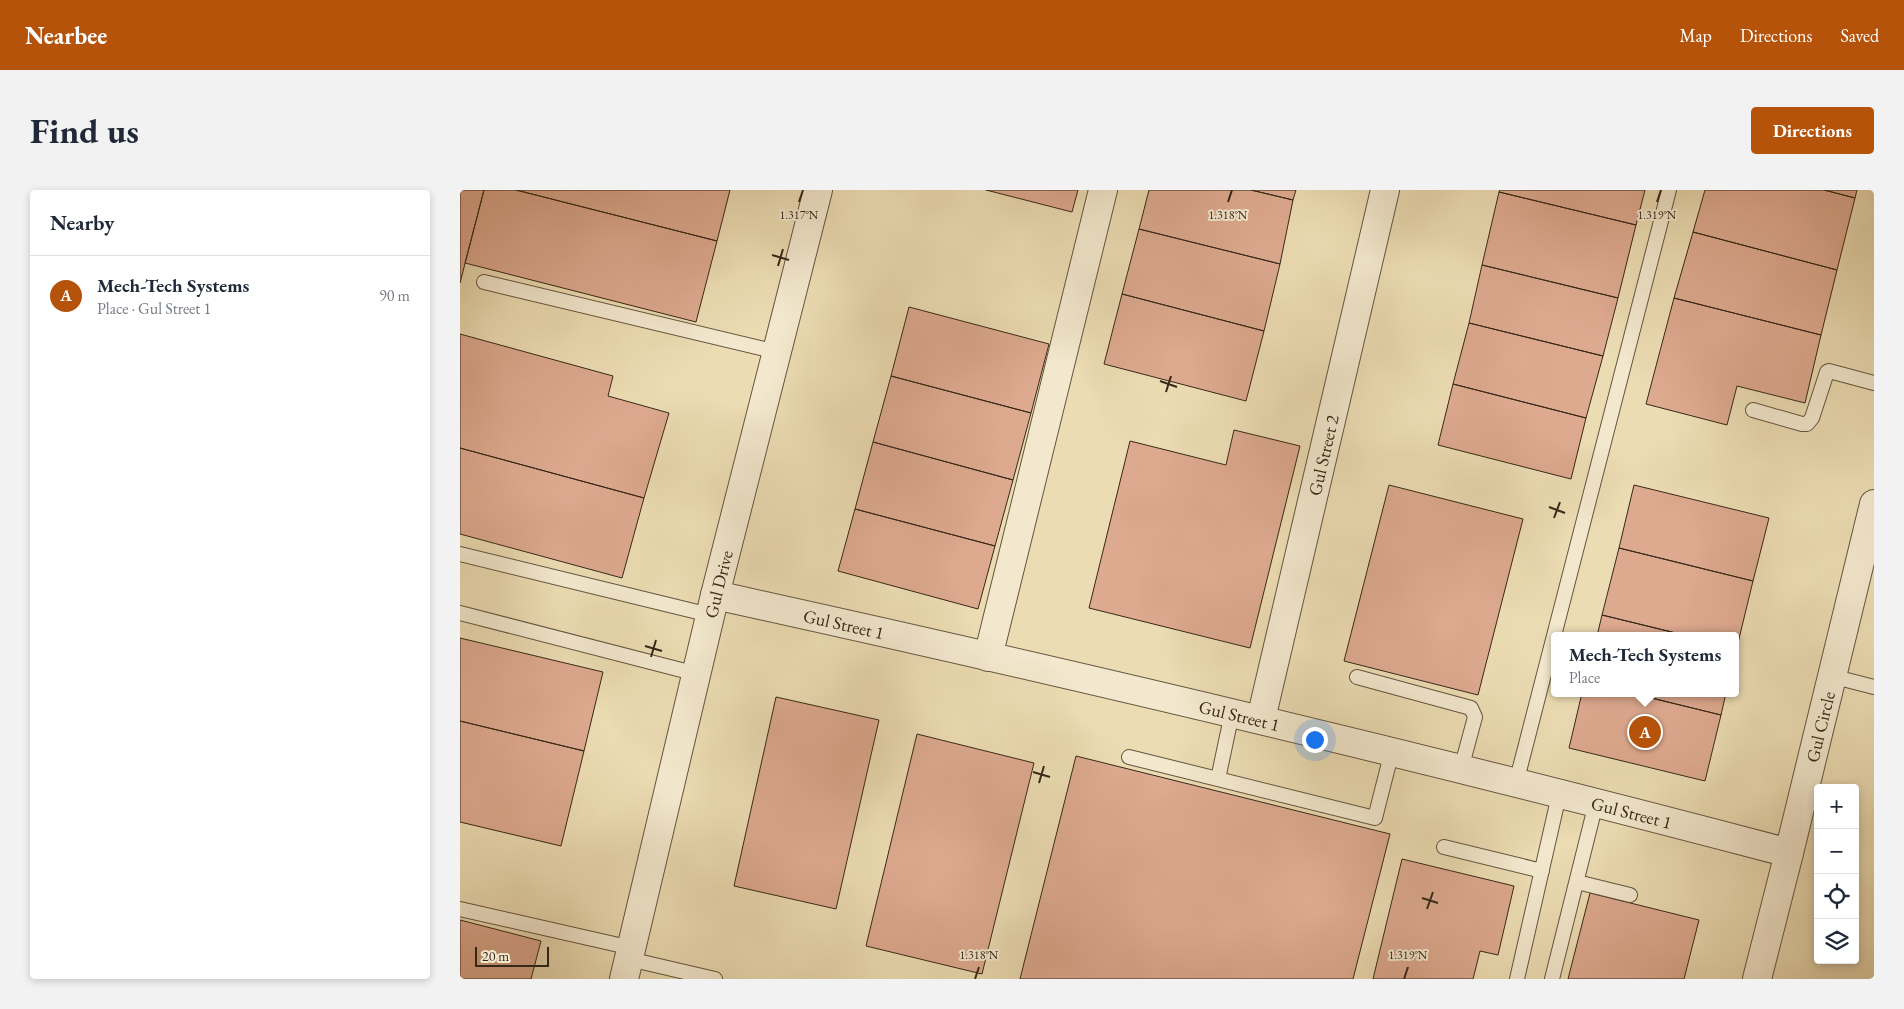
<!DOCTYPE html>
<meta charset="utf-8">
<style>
body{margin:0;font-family:"EB Garamond",serif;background:#f2f2f3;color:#1f2937}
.controls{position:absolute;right:15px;bottom:15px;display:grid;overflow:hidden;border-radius:5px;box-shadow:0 2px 8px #0003}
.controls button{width:45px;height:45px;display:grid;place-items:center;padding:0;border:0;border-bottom:1px solid #e0e1e3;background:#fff;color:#1f2937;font:25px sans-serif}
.scale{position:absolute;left:15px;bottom:12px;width:74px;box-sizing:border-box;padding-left:5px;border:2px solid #372818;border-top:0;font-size:14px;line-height:18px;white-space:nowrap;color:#372818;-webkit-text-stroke:4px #f3e8ce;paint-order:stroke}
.you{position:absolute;left:854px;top:549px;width:18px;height:18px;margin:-12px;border:4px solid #fff;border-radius:50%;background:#1a73e8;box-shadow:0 0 0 8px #1a73e833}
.badge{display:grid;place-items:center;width:32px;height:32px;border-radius:50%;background:#b45309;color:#fff;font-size:16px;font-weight:700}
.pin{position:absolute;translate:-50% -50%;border:2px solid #fff;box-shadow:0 1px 5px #0006}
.popup{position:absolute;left:1091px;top:442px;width:188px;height:65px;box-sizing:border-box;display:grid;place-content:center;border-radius:5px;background:#fff;filter:drop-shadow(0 1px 4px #0005);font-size:16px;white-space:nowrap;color:#747a83}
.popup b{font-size:19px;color:#1f2937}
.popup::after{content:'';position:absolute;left:50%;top:100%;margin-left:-10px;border:10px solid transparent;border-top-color:#fff}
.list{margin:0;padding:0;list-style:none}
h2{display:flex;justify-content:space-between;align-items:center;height:65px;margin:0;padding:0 20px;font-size:21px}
h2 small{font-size:16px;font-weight:400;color:#747a83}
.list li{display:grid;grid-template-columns:32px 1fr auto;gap:15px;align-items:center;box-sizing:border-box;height:80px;padding:0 20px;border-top:1px solid #e0e1e3}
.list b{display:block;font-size:19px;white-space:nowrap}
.list p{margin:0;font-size:16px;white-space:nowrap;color:#747a83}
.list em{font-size:16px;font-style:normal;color:#747a83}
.icon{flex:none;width:28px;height:28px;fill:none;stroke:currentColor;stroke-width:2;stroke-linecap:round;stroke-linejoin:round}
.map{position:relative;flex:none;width:1414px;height:789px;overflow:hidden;border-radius:5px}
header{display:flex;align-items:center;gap:30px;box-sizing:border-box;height:70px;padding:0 25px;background:#b45309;color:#fff}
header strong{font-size:24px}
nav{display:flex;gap:28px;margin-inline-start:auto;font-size:18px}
.intro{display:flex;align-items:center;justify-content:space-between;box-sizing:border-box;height:120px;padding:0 30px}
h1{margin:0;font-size:35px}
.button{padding:12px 22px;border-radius:5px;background:#b45309;color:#fff;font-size:18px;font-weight:700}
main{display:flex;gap:30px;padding:0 30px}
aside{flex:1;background:#fff;border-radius:5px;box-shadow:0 2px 8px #0003}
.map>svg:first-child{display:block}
.building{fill:#dda98f;stroke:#372818}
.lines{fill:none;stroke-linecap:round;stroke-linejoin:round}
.lane-casing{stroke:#64553f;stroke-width:16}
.street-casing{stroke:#64553f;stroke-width:30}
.lane{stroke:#f3e8ce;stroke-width:14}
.street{stroke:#f3e8ce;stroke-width:28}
.ticks{fill:none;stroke:#372818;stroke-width:2}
.labels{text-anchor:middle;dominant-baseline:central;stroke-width:4;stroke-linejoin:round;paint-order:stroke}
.street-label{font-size:18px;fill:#372818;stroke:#f3e8ce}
.ticks-label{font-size:12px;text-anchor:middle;fill:#372818;stroke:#f3e8ce;stroke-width:4;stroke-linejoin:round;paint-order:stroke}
</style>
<header>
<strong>Nearbee</strong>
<nav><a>Map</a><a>Directions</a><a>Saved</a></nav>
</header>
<div class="intro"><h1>Find us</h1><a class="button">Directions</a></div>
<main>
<aside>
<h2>Nearby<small></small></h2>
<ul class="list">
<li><span class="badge">A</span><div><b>Mech-Tech Systems</b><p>Place · Gul Street 1</p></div><em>90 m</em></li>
</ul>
</aside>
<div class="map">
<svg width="1414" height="789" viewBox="0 0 1414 789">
<rect width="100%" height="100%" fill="#ecdcb3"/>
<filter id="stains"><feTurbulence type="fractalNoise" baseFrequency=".004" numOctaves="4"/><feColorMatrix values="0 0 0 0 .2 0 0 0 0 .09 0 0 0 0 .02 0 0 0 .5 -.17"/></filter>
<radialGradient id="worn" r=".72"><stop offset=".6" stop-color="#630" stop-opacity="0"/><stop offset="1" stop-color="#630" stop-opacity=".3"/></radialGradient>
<path class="building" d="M0,0H24L0,93Z
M24,0H56L257,51L236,132L5,73Z
M56,0H270L257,51Z
M526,0H618L612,22Z
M689,0H791L833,10L820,74L679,39Z
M791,0H836L833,10Z
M1040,0H1185L1176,35L1039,2Z
M1245,0H1364L1395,8L1377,80L1233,42Z
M1364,0H1397L1395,8Z
M1039,2L1176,35L1158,108L1022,75Z
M679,39L820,74L804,141L662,104Z
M1233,42L1377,80L1361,145L1214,108Z
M1022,75L1158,108L1143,166L1009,133Z
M662,104L804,141L786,211L644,174Z
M1214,108L1361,145L1345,213L1277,196L1267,235L1186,214Z
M449,117L589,154L571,223L431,186Z
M1009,133L1143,166L1126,228L993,194Z
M0,144L153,186L148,206L209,223L184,308L0,258Z
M431,186L571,223L553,290L413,252Z
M993,194L1126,228L1111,289L978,255Z
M774,240L840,256L790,458L629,418L670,251L766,275Z
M413,252L553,290L535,356L395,319Z
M0,258L184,308L162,388L0,344Z
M929,295L1063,329L1018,505L884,471Z
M1174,295L1309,328L1293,391L1159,358Z
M395,319L535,356L518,419L378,381Z
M1159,358L1293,391L1277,457H1275V446H1228L1142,425Z
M1142,425L1228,446H1137Z
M0,448L143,482L124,561L0,531Z
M1122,503H1171L1261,525L1245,591L1109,558Z
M1171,503H1266L1261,525Z
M316,507L419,530L376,719L274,696Z
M0,531L124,561L101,656L0,632Z
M457,544L574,573L522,784L406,756Z
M616,566L930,644L893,789H560Z
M942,669L1054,696L1038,765L1020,761L1013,789H913Z
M1130,703L1239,730L1224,789H1108Z
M0,730L81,751L71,789H0Z"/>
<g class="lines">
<g class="lane-casing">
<path id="lane" d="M24,92L317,162
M1293,220L1342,234H1347L1352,228L1367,182L1369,181L1414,193
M0,364L250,425
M0,423L237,484
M1371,486L1414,497
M897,487L1011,518L1015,527L1001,579
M669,567L915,628L932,561
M758,589L772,523
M1056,593L1209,0
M984,657L1082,681
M1117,692L1170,705
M0,719L172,758
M169,769L255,789
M1057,789L1099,605
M1092,789L1136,613"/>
</g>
<g class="street-casing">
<g id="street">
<path id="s1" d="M255,405C615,484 973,569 1329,663"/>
<path d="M528,467L643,0"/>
<path id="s2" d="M801,529L925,0"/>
<path id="s3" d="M164,789L255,405L358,0"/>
<path id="s4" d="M1297,789L1329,663L1414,314"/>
</g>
</g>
<use href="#lane" class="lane"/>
<use href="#street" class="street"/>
</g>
<path class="ticks" d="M339,12L343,0M768,12L772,0M1197,12L1201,0M312,65L329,70M318,76L323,59M700,191L717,197M706,202L711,186M1089,317L1105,323M1094,328L1100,312M185,456L202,461M191,467L196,450M573,582L590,587M579,593L584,576M962,708L978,713M967,719L973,702M515,789L519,777M944,789L948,777"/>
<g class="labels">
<g class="street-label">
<text stroke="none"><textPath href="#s2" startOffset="271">Gul Street 2</textPath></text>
<text stroke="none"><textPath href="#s3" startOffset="406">Gul Drive</textPath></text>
<text stroke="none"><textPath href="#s1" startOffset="132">Gul Street 1</textPath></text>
<text stroke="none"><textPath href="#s1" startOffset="538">Gul Street 1</textPath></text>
<text stroke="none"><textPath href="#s4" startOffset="260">Gul Circle</textPath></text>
<text stroke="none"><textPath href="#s1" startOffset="942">Gul Street 1</textPath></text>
</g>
</g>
<g class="ticks-label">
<text x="339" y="29">1.317°N</text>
<text x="768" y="29">1.318°N</text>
<text x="1197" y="29">1.319°N</text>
<text x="519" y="769">1.318°N</text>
<text x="948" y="769">1.319°N</text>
</g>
<rect width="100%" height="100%" filter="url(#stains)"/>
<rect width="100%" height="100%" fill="url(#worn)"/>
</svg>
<div class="controls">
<button>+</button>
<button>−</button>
<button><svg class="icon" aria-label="locate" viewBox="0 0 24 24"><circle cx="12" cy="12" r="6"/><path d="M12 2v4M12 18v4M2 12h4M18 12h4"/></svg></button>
<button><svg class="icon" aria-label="layers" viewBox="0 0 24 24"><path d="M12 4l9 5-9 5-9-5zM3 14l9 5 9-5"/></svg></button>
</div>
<div class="scale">20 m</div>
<div class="you"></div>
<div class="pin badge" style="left:1185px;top:542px">A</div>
<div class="popup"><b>Mech-Tech Systems</b>Place</div>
</div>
</main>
